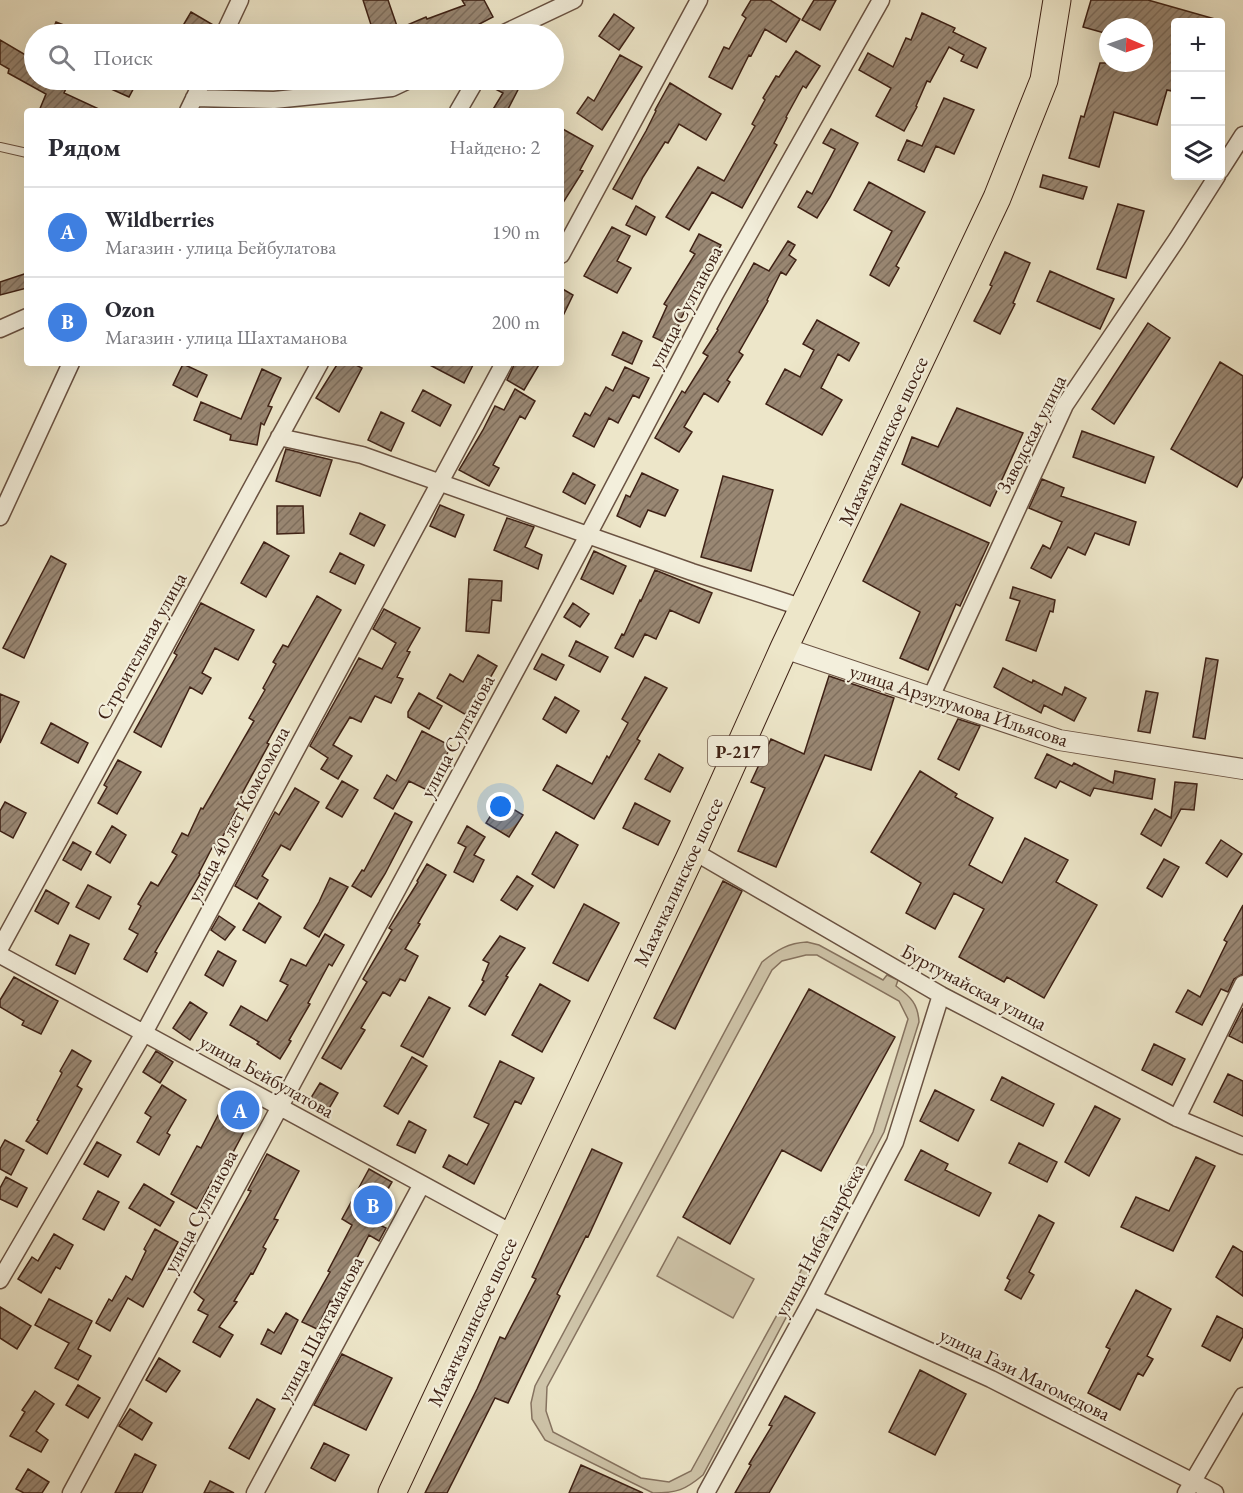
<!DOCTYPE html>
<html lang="ru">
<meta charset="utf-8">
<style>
body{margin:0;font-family:"EB Garamond",serif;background:#f7f7f7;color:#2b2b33}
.controls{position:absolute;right:18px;top:18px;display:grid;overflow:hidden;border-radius:6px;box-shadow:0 6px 24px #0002}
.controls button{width:54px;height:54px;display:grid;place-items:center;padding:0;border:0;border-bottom:2px solid #e1e1e2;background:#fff;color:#2b2b33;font:30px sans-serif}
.compass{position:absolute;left:1099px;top:18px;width:54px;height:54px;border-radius:50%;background:#fff;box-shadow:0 6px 24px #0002;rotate:92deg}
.you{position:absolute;left:501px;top:807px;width:21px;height:21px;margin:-15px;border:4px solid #fff;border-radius:50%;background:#1a73e8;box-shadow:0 0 0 9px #1a73e833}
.badge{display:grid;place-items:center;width:39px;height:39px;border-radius:50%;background:#ea580c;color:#fff;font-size:20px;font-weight:700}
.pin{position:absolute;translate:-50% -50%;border:3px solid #fff;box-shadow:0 2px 6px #0006}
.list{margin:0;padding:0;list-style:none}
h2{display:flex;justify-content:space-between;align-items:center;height:78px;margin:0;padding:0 24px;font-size:26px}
h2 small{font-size:20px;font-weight:400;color:#7c7c81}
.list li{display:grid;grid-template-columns:39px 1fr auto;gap:18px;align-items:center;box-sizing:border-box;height:90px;padding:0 24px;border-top:2px solid #e1e1e2}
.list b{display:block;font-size:22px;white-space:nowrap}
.list p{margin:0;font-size:20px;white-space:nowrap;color:#7c7c81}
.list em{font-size:20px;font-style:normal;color:#7c7c81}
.icon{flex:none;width:33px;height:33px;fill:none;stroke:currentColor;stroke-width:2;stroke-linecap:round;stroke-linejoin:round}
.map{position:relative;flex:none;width:1243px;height:1493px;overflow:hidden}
.search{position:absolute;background:#fff;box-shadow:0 6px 24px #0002;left:24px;top:24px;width:540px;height:66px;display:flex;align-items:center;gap:15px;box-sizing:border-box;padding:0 21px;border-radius:33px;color:#7c7c81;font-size:22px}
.panel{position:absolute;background:#fff;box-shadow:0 6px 24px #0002;left:24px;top:108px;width:540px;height:258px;border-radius:6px}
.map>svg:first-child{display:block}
.pitch{fill:#cfc5aa;stroke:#867360;stroke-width:1.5;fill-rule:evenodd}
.building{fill:url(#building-hatch);stroke:#3e2115;stroke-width:1.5}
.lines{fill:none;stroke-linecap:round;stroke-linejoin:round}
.service-casing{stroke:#6a5242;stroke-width:10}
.minor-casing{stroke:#6a5242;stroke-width:19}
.tertiary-casing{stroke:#6a5242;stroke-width:22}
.trunk-casing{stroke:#3e2115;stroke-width:29}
.service{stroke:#f3efdc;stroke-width:8}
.minor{stroke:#f3efdc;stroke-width:16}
.tertiary{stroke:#f3efdc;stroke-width:20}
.trunk{stroke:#ede6c9;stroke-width:27}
.labels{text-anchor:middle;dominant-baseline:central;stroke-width:4.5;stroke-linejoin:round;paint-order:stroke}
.shield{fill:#f3efdc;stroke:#745f51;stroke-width:1.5}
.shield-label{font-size:18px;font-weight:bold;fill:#3e2115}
.street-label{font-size:20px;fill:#3e2115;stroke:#f3efdc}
</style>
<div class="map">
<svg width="1243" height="1493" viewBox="0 0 1243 1493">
<defs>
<pattern id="building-hatch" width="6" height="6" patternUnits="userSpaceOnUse" patternTransform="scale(1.5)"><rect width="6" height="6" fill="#998773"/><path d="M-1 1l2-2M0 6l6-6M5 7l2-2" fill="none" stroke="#7e6e5d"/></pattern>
</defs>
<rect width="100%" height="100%" fill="#ede6c9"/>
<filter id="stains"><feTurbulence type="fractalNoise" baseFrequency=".00333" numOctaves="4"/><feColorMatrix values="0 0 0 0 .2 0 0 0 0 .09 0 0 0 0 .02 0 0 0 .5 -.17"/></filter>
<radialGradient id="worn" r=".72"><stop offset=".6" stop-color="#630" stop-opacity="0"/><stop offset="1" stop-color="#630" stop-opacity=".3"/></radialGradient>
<path class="pitch" d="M807,942L819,945L883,980L887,975L898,980L896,986C911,997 918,1004 919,1022L884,1132L703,1475C685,1490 677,1493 653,1493L545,1440L532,1419L531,1403L535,1386L762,962C777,950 788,943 807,942ZM806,955H817L899,1001L908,1019L873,1132L794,1284L691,1471L669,1482L641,1478L553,1432L546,1411L547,1387L772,970L782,961Z
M678,1237L754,1279L733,1318L657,1276Z"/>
<path class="building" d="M363,0H388L398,29L426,17L427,19L465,5L462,0H484L493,17L466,31L468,34H374Z
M751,0H770L800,19L786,42L765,29L751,56L749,55L732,89L709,77L724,47L729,49L746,18L742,15Z
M814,0H836L820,30L802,20Z
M1091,0H1148L1215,19L1214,22H1176V92L1167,90L1157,125L1114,112L1099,167L1069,158L1081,116L1084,117L1100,63H1144V27H1108V34L1083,27Z
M191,12L215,26L210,34H178Z
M922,13L955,28L953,32L986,48L977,68L961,61L964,55L949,47L930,82L927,81L916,106L917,107L904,131L876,116L891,88L859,70L868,53L893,67L906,38L911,40Z
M614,14L634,28L619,50L599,36Z
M56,22L87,34H51Z
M0,40L34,60V80H70L64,93L103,111H39L46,94L8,73L9,69L0,64Z
M796,51L820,66L806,88L803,86L786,117L787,118L774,143L777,145L742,208L712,192L689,230L666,217L698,167L724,181L755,126L752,124L765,100L763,98L776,76L779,77Z
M620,55L642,67L602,130L577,113L588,97L594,101Z
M91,80H138L129,97Z
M486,80H523L507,111H492L503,93L486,84Z
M670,83L721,114L706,140L679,124L668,143L665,142L643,177L632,199L613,189L646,131L656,111L655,110Z
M944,98L974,110L954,154L936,146L924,172L898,160L907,140L922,146Z
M561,128L593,146L580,170L583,171L561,206Z
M831,129L858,143L830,197L817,218L798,207L807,191L812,194L835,149L823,143Z
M1043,175L1087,187L1083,199L1040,187Z
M869,182L925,212L896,266L899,268L889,286L870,275L892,231L854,210Z
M1118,204L1144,211L1126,278L1097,269Z
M636,206L655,217L646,235L626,225Z
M612,227L630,236L617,261L631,268L617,293L584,276Z
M699,234L721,245L678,324L679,325L670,345L653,337L667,306L664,304L695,254L690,251Z
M788,241L795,245L789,255L796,260L786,275L781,272L767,300L768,301L739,352L743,355L727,380L730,382L718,402L704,393L684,427L692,432L679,452L655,438L682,391L685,393L708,356L703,353L718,330L717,329L754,263L769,271Z
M1005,252L1030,263L1013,303L1015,304L1000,334L974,321L992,286L990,285Z
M1050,271L1114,299L1100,329L1037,301Z
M27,273V288L0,295V282Z
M561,288L573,295L561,320Z
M817,320L859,343L849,361L838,354L821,388L842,400L822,435L766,404L785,369L800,377L814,350L803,344Z
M1148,323L1170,338L1114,424L1092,409Z
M623,332L642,341L632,364L612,355Z
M1220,362L1243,376V476L1237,487L1171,449Z
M338,363H352L362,368L339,412L316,398Z
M426,363H474L464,383Z
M515,363H540L524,390L507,380Z
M183,364L207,375L197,397L173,385Z
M625,367L649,378L639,398L633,395L618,423L609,418L594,447L573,436L585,413L590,416L606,387L613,391Z
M262,369L281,378L268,406L272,407L264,425L261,423L257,445L230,440L231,435L194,420L201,402L241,419Z
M515,389L535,401L525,419L520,416L493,465L499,468L489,486L459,470L483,430L495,406L504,410Z
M423,390L451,405L440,426L412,411Z
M957,408L1023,433L990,506L902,464L912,437L938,447Z
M381,412L404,423L391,451L368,440Z
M1082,431L1154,457L1145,483L1073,457Z
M286,449L332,460L320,496L276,481Z
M573,473L595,485L585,504L563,492Z
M642,473L678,490L665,516L648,510L640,527L617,516L626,495L630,497Z
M723,476L773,490L751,571L701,557Z
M1042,479L1064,488L1061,496L1136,522L1129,545L1095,533L1085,555L1068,547L1051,578L1031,568L1043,545L1050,549L1062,522L1029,508Z
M901,504L989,543L960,606L956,604L928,670L900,658L920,612L863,581Z
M440,505L464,515L455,537L430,526Z
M277,506H303L304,533L277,534Z
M360,513L385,525L374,546L350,534Z
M507,518L534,527L525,547L542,555L538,569L494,550Z
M264,542L289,556L266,597L241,583Z
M594,551L626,566L613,594L581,579Z
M340,553L364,565L355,584L330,572Z
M51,556L66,564L24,658L3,648Z
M655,570L712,593L699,623L670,610L656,639L645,634L633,657L615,648L622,634L624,635L640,600L641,601Z
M469,579L502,581L501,601L492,600L489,633L466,631Z
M1013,587L1055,600L1053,612L1050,611L1036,651L1006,640L1020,601L1010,598Z
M317,596L341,610L267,743L269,744L238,801L240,802L218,846L214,844L199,873L200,874L155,952L157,953L147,972L124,959L138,934L129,929L141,906L138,904L151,882L158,886L177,855L172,852L182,833L188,836L201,808L203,809L254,721L249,718L265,690L263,688L276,664L273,662L283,645L288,647Z
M201,603L254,630L238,660L215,648L202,673L211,678L202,694L190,687L161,747L134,732L177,655L174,653Z
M573,603L589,614L580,627L564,617Z
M384,609L420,628L407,651L410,652L397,677L403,679L391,703L375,696L361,722L350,717L333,745L352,756L338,779L321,769L328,758L310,746L359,658L382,669L396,643L373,629Z
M576,641L608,657L600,672L569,656Z
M542,654L564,665L556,680L534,669Z
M478,655L497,666L468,716L437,698L450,674L463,682Z
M1206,658L1218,660L1205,739L1193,737Z
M1003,668L1032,683L1033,680L1062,695L1065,687L1086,698L1074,721L1044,705L1041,713L994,687Z
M829,676L894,698L871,770L825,755L776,867L738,851L765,788L751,782L771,739L804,754Z
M645,677L667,688L637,739L640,741L594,819L543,790L557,765L592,784L607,756L609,758L628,723L622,719Z
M1146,691L1158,693L1150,733L1138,731Z
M419,693L442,706L429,729L408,717V712Z
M0,694L19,702L0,743Z
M555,697L579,711L566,733L543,719Z
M958,719L980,726L959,770L938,759Z
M51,723L88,743L78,763L41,743Z
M422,731L451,746L429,791L409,781L393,809L374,798L387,775L396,781Z
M659,754L683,768L670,792L645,779Z
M1047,754L1072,766L1074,763L1113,783L1115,771L1155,779L1152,799L1094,788L1090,796L1060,781L1056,788L1035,778Z
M118,760L141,772L117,814L98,803L107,787L104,785Z
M920,771L957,794L955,797L993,818L969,865L1002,883L1025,838L1068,860L1056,882L1097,905L1044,998L1007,977L1004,982L959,957L984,909L954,893L935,929L906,913L921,883L871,852Z
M342,781L358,790L342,817L326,808Z
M1175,782L1197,784L1194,810L1181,809L1161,846L1141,834L1155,809L1171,818Z
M295,788L319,802L290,850L281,845L262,876L268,880L257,899L235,886L275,812L279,815Z
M500,801L523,815L509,837L486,823Z
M5,802L26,813L13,838L0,831V811Z
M635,803L670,821L658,845L623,828Z
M395,813L412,822L385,874L371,897L352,886L362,870L364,871Z
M112,826L126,835L110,863L96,854Z
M467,826L485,837L474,855L484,860L473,882L454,872L466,847L458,843Z
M556,832L578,845L554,888L532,874Z
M1221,840L1242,854L1227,877L1206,863Z
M73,842L91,852L81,870L63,860Z
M1164,859L1179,867L1162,897L1147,888Z
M427,864L446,875L418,923L420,924L405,949L418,956L405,981L400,979L390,996L383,992L361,1028L365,1030L341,1069L322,1058L367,982L363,979L392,930L389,928L418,882L417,881Z
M517,876L533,886L517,910L501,900Z
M330,878L348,887L319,937L304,928L319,902Z
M723,881L742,891L675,1029L654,1018Z
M88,885L111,897L99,919L76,907Z
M46,890L69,903L58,924L35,911Z
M259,903L281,917L265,943L243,930Z
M584,904L619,923L588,981L553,963Z
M1243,905V974L1234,979L1228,992L1221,989L1202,1025L1176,1012L1188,990L1200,997L1227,942L1224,940Z
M219,916L235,927L225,940L211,930Z
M325,934L344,945L332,966L329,964L308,1003L310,1004L289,1040L291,1041L280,1059L257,1044L259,1042L230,1025L241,1006L267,1021L288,985L280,981L291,959L306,966Z
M70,935L89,944L75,974L56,965Z
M500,936L525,948L506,976L508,977L485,1015L469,1006L484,981L482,980L489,963L483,960Z
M218,951L236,961L223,986L205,975Z
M14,977L58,1001L41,1034L22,1025L24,1021L0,1007V1000Z
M540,984L570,1001L542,1052L512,1035Z
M809,989L895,1037L821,1171L782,1150L730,1244L683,1217Z
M429,997L450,1008L423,1057L401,1046Z
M190,1002L207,1013L190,1040L173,1028Z
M1243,1008V1043L1229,1036Z
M1154,1044L1185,1059L1172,1085L1142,1070Z
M72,1050L91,1061L77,1086L82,1089L47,1154L26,1141L39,1121L37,1120L62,1073L60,1071Z
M156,1051L173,1062L160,1083L143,1072Z
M412,1057L427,1066L398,1114L384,1106Z
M500,1061L534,1078L521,1104L515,1101L474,1184L443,1167L449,1155L467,1165L489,1124L474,1117Z
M1228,1074L1243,1081V1116L1214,1102Z
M1002,1077L1054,1104L1043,1126L991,1100Z
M320,1083L338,1093L327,1112L309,1101Z
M162,1085L186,1100L167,1133L170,1135L159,1155L137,1142L151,1117L145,1113Z
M935,1090L974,1110L958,1141L920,1121Z
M230,1092L260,1109L249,1128L247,1126L230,1158L227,1157L214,1182L212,1181L197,1209L171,1194L197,1146L201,1148Z
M1095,1106L1120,1119L1089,1176L1065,1162Z
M409,1121L426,1130L415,1153L397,1145Z
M5,1140L24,1150L11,1175L0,1169V1149Z
M97,1142L121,1155L108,1177L84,1164Z
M1019,1143L1057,1162L1047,1182L1009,1163Z
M592,1149L622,1163L588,1237L586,1236L557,1294L560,1296L508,1403L495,1398L447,1493H425L477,1389L500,1337L505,1339L536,1279L532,1277Z
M921,1150L948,1164L945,1170L991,1193L979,1216L905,1180Z
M267,1154L299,1171L274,1219L278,1220L263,1247L266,1249L253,1274L251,1273L234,1301L237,1302L219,1327L233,1335L220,1357L193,1342L208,1315L198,1310L204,1300L194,1292L251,1191L248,1190Z
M1196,1157L1215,1166L1173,1251L1121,1227L1136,1197L1169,1211Z
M369,1169L392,1182L370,1220L386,1228L379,1241L369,1235L344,1283L332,1303L330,1301L317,1329L302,1322L330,1272L328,1271L352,1225L342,1219Z
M6,1177L27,1188L17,1207L0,1199V1188Z
M144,1184L174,1202L160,1226L129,1208Z
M98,1191L119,1202L104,1230L83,1219Z
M1039,1215L1054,1223L1029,1272L1034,1275L1021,1299L1005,1290L1010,1280L1007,1278Z
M155,1229L178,1242L143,1307L128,1298L110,1331L96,1323L109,1299L112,1301L126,1276L132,1280L146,1251L144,1249Z
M54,1234L73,1245L60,1269L56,1267L41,1293L18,1279L32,1257L38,1261Z
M1233,1246L1243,1252V1296L1216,1277Z
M1136,1290L1171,1309L1147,1356L1153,1359L1143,1376L1138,1373L1120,1410L1088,1393L1110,1349L1106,1347Z
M49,1299L92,1321L78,1349L91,1356L78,1380L55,1368L69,1343L35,1325Z
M0,1307L31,1326L17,1349L0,1338Z
M286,1313L298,1320L281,1354L261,1344L268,1329L274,1333Z
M1217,1316L1243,1329V1336L1230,1361L1202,1346Z
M342,1354L392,1378L366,1430L314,1405Z
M159,1358L180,1371L166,1392L146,1380Z
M920,1370L966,1394L935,1455L889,1432Z
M78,1385L100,1398L88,1418L66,1405Z
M35,1391L54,1404L36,1431L48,1440L41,1452L10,1436L25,1412L22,1410Z
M785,1396L815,1413L769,1493H735L751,1465L749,1464L772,1426L769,1425Z
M257,1399L275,1409L249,1459L229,1448Z
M130,1409L152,1423L142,1440L119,1426Z
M324,1443L349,1455L335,1481L311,1468Z
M135,1454L156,1465L142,1493H115Z
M581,1465L643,1493H569Z
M28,1469L49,1482L42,1493H24L16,1489Z
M210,1481L234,1493H204Z"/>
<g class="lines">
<g class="service-casing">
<path id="service" d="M0,147L27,153"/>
</g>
<g class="minor-casing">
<path id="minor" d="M224,34L240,0
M502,34L574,0
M194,98L274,100L392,88L409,80
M188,111L203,80
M458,111L476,80
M1220,171L1243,135
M561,255L699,0
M0,329L27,317
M279,437L362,455L692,572L804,608
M0,517L71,363
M931,697L1065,405L1177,239L1217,176
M693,851L941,995L1177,1118L1243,1146
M0,948L320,363
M0,955L514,1234
M1177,1118L1243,984
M0,1280L144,1033L504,363
M813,1298L991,1379L1215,1493
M71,1493L548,611L715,294L881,0
M255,1493L422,1184
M706,1493L813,1298L895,1142L941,995
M1186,1493L1243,1396"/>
</g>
<g class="tertiary-casing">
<path id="tertiary" d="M784,648L1059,740L1243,769"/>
</g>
<g class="trunk-casing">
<path id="trunk" d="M392,1493L693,851L784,648L997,198L1044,80L1057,0"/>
</g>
<use href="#service" class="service"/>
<use href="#minor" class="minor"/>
<use href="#tertiary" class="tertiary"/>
<use href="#trunk" class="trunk"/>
</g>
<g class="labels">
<rect class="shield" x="708" y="736" width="60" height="30" rx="4.5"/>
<g class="shield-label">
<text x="738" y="751">Р-217</text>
</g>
<g class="street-label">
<text transform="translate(685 307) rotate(-62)">улица Султанова</text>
<text transform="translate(1031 434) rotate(-63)">Заводская улица</text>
<text transform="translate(883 441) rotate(-65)">Махачкалинское шоссе</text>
<text transform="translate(141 646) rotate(-61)">Строительная улица</text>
<text transform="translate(959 705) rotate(18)">улица Арзулумова Ильясова</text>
<text transform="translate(457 736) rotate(-62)">улица Султанова</text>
<text transform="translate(238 814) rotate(-62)">улица 40 лет Комсомола</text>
<text transform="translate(678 882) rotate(-65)">Махачкалинское шоссе</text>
<text transform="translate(974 987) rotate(28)">Буртунайская улица</text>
<text transform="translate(267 1076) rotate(29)">улица Бейбулатова</text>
<text transform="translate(200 1211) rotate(-62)">улица Султанова</text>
<text transform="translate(819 1240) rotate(-62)">улица Ниба Гаирбека</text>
<text transform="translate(472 1322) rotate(-65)">Махачкалинское шоссе</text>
<text transform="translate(320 1329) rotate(-62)">улица Шахтаманова</text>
<text transform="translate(1025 1374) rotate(26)">улица Гази Магомедова</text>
</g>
</g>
<rect width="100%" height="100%" filter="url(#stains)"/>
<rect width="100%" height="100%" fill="url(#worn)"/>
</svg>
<div class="controls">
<button>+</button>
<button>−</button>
<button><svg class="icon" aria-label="layers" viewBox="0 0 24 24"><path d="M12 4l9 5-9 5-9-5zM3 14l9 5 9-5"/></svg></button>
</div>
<svg class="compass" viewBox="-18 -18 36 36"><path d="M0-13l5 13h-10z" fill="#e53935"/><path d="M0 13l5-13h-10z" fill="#7c7c81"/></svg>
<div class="you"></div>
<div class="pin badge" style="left:240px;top:1110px;background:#3f7fe0">A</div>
<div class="pin badge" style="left:373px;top:1205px;background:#3f7fe0">B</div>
<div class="search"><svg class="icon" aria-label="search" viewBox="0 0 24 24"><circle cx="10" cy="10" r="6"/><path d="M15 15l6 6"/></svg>Поиск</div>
<section class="panel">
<h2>Рядом<small>Найдено: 2</small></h2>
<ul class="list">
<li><span class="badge" style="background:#3f7fe0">A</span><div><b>Wildberries</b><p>Магазин · улица Бейбулатова</p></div><em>190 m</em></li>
<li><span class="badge" style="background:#3f7fe0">B</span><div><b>Ozon</b><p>Магазин · улица Шахтаманова</p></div><em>200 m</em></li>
</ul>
</section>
</div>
